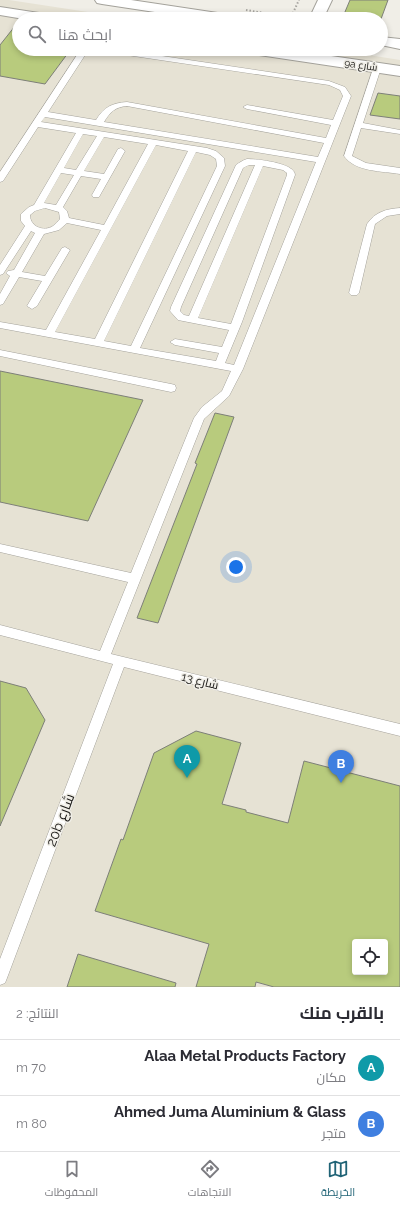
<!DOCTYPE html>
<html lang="ar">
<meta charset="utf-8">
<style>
body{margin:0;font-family:Raleway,Cairo,sans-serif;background:#f2f2f3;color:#2b2b33;direction:rtl}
.controls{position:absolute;right:12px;bottom:12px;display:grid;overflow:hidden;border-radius:4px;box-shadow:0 2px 6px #0003}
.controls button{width:36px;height:36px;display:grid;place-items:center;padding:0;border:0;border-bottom:1px solid #e1e1e2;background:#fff;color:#2b2b33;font:20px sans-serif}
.you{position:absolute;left:236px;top:567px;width:14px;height:14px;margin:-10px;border:3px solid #fff;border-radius:50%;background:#1a73e8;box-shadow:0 0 0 6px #1a73e833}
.badge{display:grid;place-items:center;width:26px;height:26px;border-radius:50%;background:#206376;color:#fff;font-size:13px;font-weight:700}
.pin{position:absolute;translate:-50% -33px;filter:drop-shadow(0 1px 2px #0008)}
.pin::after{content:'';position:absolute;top:21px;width:14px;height:12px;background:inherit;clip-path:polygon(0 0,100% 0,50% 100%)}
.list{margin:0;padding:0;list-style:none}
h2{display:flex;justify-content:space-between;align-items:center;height:52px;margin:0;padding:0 16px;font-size:17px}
h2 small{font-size:13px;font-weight:400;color:#7c7c81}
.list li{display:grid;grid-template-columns:26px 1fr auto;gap:12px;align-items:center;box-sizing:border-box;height:56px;padding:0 16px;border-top:1px solid #e1e1e2}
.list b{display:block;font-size:15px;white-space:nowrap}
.list p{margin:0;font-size:13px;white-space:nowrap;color:#7c7c81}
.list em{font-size:13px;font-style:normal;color:#7c7c81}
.icon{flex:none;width:22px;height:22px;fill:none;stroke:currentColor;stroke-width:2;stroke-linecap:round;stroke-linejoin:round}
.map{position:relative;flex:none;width:400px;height:987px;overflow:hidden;direction:ltr}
.search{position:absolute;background:#fff;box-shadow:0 2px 6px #0003;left:12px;right:12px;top:12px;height:44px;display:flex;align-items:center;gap:10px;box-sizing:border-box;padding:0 14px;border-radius:22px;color:#7c7c81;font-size:15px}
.sheet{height:164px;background:#fff}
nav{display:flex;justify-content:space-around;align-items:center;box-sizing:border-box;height:56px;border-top:1px solid #e1e1e2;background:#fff;font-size:11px;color:#7c7c81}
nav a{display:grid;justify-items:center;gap:2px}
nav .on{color:#206376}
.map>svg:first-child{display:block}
.built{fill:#e6e2d4;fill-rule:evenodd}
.building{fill:#b8cb7d;stroke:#7d7f78;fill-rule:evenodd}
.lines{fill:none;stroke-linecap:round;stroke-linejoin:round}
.lane-casing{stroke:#a4a29b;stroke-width:1}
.street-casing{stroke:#a4a29b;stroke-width:2}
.path{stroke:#a7a5a0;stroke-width:2;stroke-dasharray:1.5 2;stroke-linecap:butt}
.lane{fill:#fff;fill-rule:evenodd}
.street{fill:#fff;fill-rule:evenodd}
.labels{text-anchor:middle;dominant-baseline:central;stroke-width:3;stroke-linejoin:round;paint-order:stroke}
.far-street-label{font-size:10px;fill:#181715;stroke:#f0eee7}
.street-label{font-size:12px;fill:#181715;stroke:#f0eee7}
.near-street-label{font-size:14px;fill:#181715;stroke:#f0eee7}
</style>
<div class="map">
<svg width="400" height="987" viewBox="0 0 400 987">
<rect width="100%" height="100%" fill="#f0eee7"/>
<path class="built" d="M0,0H9L134,19H19V49H331L400,60V987H0ZM355,942H385V972H355Z"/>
<path class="building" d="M350,0H388L381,19H342Z
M19,21V49H71L45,84L0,76V45Z
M378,93L400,96V119L370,115Z
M0,371L143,400L88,521L0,502Z
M215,413L234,417L158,623L137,618L197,464L195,463Z
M0,681L26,688L45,720L0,826Z
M196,731L241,743L222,804L246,810V812L288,823L304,761L400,786V987H274L256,982L255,987H196L209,944L95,911L121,839L123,840L154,753ZM355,942H385V972H355Z
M78,954L176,983L175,987H67Z"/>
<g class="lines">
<g class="lane-casing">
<path id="lane" d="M81,49H89L48,112L96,120C104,107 112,103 127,102L326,138L331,125L247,109L243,107L247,105L333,120L343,96L340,90L329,85L100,51L96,49H115L329,81L345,87L351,96L243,369L229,396L204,419L111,654L400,724V736L124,667L7,978L5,983L0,985V959L113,664L0,635V625L100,651L128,582L0,552V544L131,573L194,418L202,407L222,391L231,371L0,328V322L46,330L101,230L67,223L59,230L44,234L22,272L45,276L62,248L65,247L70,250L37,306L32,309L27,306L42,281L19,277L3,304L0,305V294L10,276L6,273L8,271L14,270L35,233L31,231L3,274L0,275V265L25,226L21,221V214L29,207L34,205L76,133L38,127L3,181L0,182V172ZM127,106L324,143L318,157L104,122C110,112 115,107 127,106ZM45,117L316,162L234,365L225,363L242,322L295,175C295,163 257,159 247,159C243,160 239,163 236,165L171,307L170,311L178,320L229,330L222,347L175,339L170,342L175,345L219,353L216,361L140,348L225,166L224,158L216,151L207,148L41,122ZM83,134L97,136L76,170L64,168ZM104,137L148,144L104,225L69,218L67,211L63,207L81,176L101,179L92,195L93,197H99L125,151L121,148L118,149L104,174L84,171ZM156,145L188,151L95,339L55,332ZM196,152L210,155L216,159L217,166L131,346L104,341ZM249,165H255L189,316L184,315L180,311L181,307L243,168ZM263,166L283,170L287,173V175L231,324L198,318ZM61,173L74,175L56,205L44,203ZM45,208L59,212L60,219C58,221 56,224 53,226C44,232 30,227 30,215L35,211Z
M374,66H380L381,68L363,123L400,130V134L361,128L352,156L366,163L400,168V174C382,171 355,172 344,156Z
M400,208V214L387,216L375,224L359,293L357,295H351L349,293L367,224C375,212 386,209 400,208Z
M0,350L171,384L175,385L176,388L175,391L171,392L0,356Z"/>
</g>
<g class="street-casing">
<path id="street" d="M95,0H131L231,15L236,16L238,19H201L102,4L97,3Z
M318,0H332L323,19H309Z
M0,7L52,15L57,16L59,19H24L0,15Z
M381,37L400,39V49L381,45Z
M244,49H283L400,66V76L252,54L247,52Z"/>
</g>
<path class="path" d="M246,10L287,17L292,15L299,0"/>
<use href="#lane" class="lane"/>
<use href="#street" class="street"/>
</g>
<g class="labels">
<g class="far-street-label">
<text transform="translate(361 65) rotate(8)">9a شارع</text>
</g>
<g class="street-label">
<text transform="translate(200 681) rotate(14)">شارع 13</text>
</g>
<g class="near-street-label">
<text transform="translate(60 820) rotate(-69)">20b شارع</text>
</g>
</g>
</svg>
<div class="controls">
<button><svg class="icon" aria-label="locate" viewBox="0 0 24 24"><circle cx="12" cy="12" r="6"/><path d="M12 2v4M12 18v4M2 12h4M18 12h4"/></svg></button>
</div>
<div class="you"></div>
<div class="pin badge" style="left:187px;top:778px;background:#0f9aa8">A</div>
<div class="pin badge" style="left:341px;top:783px;background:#3f7fe0">B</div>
<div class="search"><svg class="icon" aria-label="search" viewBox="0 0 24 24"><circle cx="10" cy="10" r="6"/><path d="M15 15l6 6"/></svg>ابحث هنا</div>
</div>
<section class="sheet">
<h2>بالقرب منك<small>النتائج: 2</small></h2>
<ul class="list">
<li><span class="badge" style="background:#0f9aa8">A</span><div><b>Alaa Metal Products Factory</b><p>مكان</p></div><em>70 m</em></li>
<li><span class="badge" style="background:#3f7fe0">B</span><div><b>Ahmed Juma Aluminium &amp; Glass</b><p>متجر</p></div><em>80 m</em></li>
</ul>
</section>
<nav>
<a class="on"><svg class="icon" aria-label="map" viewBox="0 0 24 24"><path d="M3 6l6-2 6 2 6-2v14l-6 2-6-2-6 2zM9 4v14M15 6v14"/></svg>الخريطة</a>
<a><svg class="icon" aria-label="directions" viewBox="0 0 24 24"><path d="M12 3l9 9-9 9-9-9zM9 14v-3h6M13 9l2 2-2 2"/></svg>الاتجاهات</a>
<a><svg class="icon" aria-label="saved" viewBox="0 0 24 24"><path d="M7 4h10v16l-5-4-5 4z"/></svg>المحفوظات</a>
</nav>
